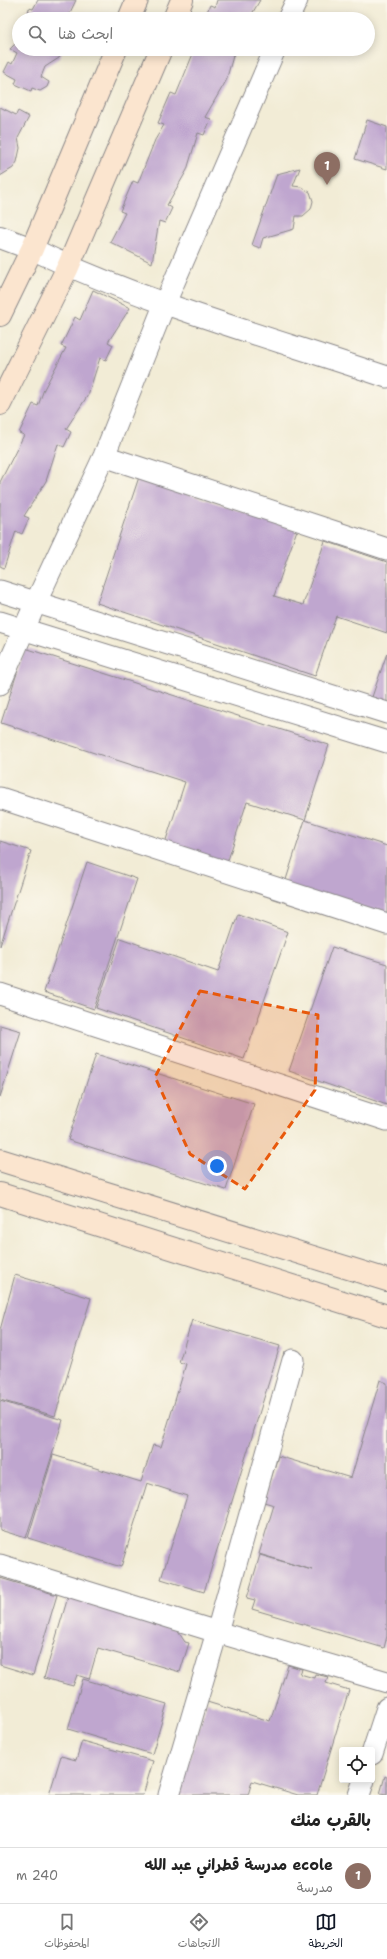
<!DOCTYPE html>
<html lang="ar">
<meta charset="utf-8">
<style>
body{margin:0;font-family:"Shantell Sans","Playpen Sans Arabic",sans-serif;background:#f6f6f6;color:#222;direction:rtl}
.controls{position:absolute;right:12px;bottom:12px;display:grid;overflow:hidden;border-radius:4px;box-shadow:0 2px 10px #0003}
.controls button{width:36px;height:36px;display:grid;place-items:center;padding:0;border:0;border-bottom:1px solid #e0e0e0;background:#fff;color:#222;font:20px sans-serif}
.you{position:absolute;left:217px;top:1166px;width:14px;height:14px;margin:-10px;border:3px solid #fff;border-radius:50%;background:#1a73e8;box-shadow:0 0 0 6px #1a73e833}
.badge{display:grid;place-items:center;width:26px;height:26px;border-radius:50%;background:#111827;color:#fff;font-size:13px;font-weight:700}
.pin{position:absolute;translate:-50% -33px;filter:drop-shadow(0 1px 2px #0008)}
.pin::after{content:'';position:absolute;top:21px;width:14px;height:12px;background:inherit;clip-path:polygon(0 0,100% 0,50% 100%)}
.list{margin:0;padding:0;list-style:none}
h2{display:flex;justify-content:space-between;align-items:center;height:52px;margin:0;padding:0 16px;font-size:17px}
h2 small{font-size:13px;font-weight:400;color:#767676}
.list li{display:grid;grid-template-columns:26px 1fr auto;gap:12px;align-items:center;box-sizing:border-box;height:56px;padding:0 16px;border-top:1px solid #e0e0e0}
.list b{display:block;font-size:15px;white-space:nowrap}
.list p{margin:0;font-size:13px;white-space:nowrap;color:#767676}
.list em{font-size:13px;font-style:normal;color:#767676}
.icon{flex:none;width:22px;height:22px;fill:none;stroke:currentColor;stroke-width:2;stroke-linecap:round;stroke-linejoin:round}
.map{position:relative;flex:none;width:387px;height:1795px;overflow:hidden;direction:ltr}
.search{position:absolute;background:#fff;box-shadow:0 2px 10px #0003;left:12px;right:12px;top:12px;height:44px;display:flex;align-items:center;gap:10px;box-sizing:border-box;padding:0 14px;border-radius:22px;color:#767676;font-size:15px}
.sheet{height:108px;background:#fff}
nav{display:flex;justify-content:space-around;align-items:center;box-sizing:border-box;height:56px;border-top:1px solid #e0e0e0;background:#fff;font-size:11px;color:#767676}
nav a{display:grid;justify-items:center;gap:2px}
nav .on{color:#111827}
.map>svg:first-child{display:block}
.building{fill:#bfa6cf}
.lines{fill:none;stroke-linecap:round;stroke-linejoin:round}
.minor-casing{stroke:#8a8788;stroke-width:23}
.tertiary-casing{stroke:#8a8788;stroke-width:24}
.secondary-casing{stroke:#8a8788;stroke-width:24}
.minor{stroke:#fff;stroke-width:21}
.tertiary{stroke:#fff;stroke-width:22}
.secondary{stroke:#fbe5cf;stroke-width:22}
.marked{fill:#e8590c;fill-opacity:0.2;stroke:#e8590c;stroke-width:3;stroke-dasharray:8 5;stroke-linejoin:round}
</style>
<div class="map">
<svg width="387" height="1795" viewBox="0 0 387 1795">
<rect width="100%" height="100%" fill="#fbf7ec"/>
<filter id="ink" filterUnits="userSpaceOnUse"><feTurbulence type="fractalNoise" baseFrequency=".025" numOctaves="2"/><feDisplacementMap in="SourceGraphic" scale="8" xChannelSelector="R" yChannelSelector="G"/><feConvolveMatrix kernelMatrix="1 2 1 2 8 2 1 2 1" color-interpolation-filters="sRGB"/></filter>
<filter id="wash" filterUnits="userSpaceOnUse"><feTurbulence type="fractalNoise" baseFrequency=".012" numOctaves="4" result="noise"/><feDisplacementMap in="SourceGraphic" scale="16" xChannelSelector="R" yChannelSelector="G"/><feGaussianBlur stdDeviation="0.9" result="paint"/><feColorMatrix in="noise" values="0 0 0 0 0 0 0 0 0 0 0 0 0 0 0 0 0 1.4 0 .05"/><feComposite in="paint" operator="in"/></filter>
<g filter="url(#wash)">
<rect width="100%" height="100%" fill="#f2ecd6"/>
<g id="blocks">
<path class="building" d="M38,0H76L67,19H27L29,8L33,9Z
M217,0H260L249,19H204L210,5L215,7Z
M19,40V49H64L59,58L45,67L41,77L49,82L47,87L40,91L32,88L31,91L15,84L17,79L4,72L9,62L12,64L17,53L10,49Z
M195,49H235L226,81L205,117L211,119L204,135L198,133L187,170L167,205L172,208L165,223L159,221L152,263L110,242L125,213L120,211L133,181L138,183L155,140L164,125L158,123L171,93L176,95Z
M0,107L16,115L18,111L29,117L18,138L20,148L17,162L13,168L0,176Z
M367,120L387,127V169L355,159Z
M300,168L293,186L301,187L310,192L313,201L311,209L303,216H296L294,229L263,238L260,248L252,245L277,174Z
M93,290L130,308L108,342L113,345L106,360L100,358L88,395L66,429L71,432L64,447L58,444L46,481L24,516L29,518L22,534L16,531L4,568L0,566V482L24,435L19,433L33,404L38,406L44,389L66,348L61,346L75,317L80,320Z
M139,477L297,530L274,596L303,605L325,541L387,562V633L336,616L315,676L97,603Z
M25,648L329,745L305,820L247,802L226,866L164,846L185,782L1,723Z
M387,653V702L372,697Z
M305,820L387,846V919L284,886Z
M0,841L31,851L0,946Z
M87,862L137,879L94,1009L44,992Z
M238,914L288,932L244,1059L96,1008L120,938L218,972Z
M332,947L387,964V1105L289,1071Z
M0,1025L21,1031L0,1097Z
M96,1054L254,1104L226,1190L68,1140Z
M15,1275L91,1298L55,1416L0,1400V1330Z
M192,1320L280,1346L204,1592L161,1579L187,1496L147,1483L121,1567L28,1538L53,1455L141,1482L153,1445L161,1447L186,1364L179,1362Z
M380,1380L387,1383V1636L384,1648L252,1609L255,1600L247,1598L260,1555L312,1570L259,1554L274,1505L264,1502L278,1456L351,1478Z
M0,1401L63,1420L26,1538L0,1530Z
M0,1578L57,1595L33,1675L0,1665Z
M68,1597L177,1630L185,1642L189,1643L180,1672L98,1648L89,1679L77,1675L73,1686L44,1678Z
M288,1665L302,1669L300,1674L314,1678L315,1674L328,1677L326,1683L349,1690L317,1795H298L252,1781L248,1795H178L207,1702L270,1721Z
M83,1679L167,1704L152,1754L68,1729Z
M82,1741L153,1761L143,1795H49L61,1756L76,1760Z
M385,1776L387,1777V1795L380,1794Z"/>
</g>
</g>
<g filter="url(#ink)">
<use href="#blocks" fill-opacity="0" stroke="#8a8788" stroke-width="1"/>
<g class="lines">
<g class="minor-casing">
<path id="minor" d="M288,19L297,0
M32,249C144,303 269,337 387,377
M104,456L387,549
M0,591L387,713
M0,622L387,742
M0,684L36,602L104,456L165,303L275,49
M0,798L387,924
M0,994L387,1120
M0,1565L217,1632L293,1360
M372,1754L387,1708
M169,1795L217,1632L387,1682
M359,1795L364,1780"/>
</g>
<g class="tertiary-casing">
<path id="tertiary" d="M0,237L32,249"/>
</g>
<g class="secondary-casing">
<path id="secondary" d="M129,19L137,0
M174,19L182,0
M0,315L32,249L116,49
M0,404L68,267L161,49
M0,1160L387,1280
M0,1194L387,1316"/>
</g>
<use href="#minor" class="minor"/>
<use href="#tertiary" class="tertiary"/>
<use href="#secondary" class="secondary"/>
</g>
</g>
<path class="marked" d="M200,991L318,1015L315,1090L245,1189L190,1154L155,1077Z"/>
</svg>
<div class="controls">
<button><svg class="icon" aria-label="locate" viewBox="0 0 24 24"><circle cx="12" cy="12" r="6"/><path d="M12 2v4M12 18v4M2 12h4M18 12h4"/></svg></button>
</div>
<div class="you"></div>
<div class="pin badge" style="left:327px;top:185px;background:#8d6e63">1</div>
<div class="search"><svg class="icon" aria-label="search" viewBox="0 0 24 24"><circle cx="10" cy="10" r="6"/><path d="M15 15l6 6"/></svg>ابحث هنا</div>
</div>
<section class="sheet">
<h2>بالقرب منك<small></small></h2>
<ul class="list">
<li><span class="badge" style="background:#8d6e63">1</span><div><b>ecole مدرسة قطراني عبد الله</b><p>مدرسة</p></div><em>240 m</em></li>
</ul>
</section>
<nav>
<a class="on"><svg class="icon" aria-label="map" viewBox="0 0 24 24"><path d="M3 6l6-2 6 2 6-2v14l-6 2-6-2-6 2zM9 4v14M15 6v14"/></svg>الخريطة</a>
<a><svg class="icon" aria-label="directions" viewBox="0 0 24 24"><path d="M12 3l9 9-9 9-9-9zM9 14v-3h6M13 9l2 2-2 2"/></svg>الاتجاهات</a>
<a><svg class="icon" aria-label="saved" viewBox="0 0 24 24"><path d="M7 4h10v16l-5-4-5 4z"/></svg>المحفوظات</a>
</nav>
